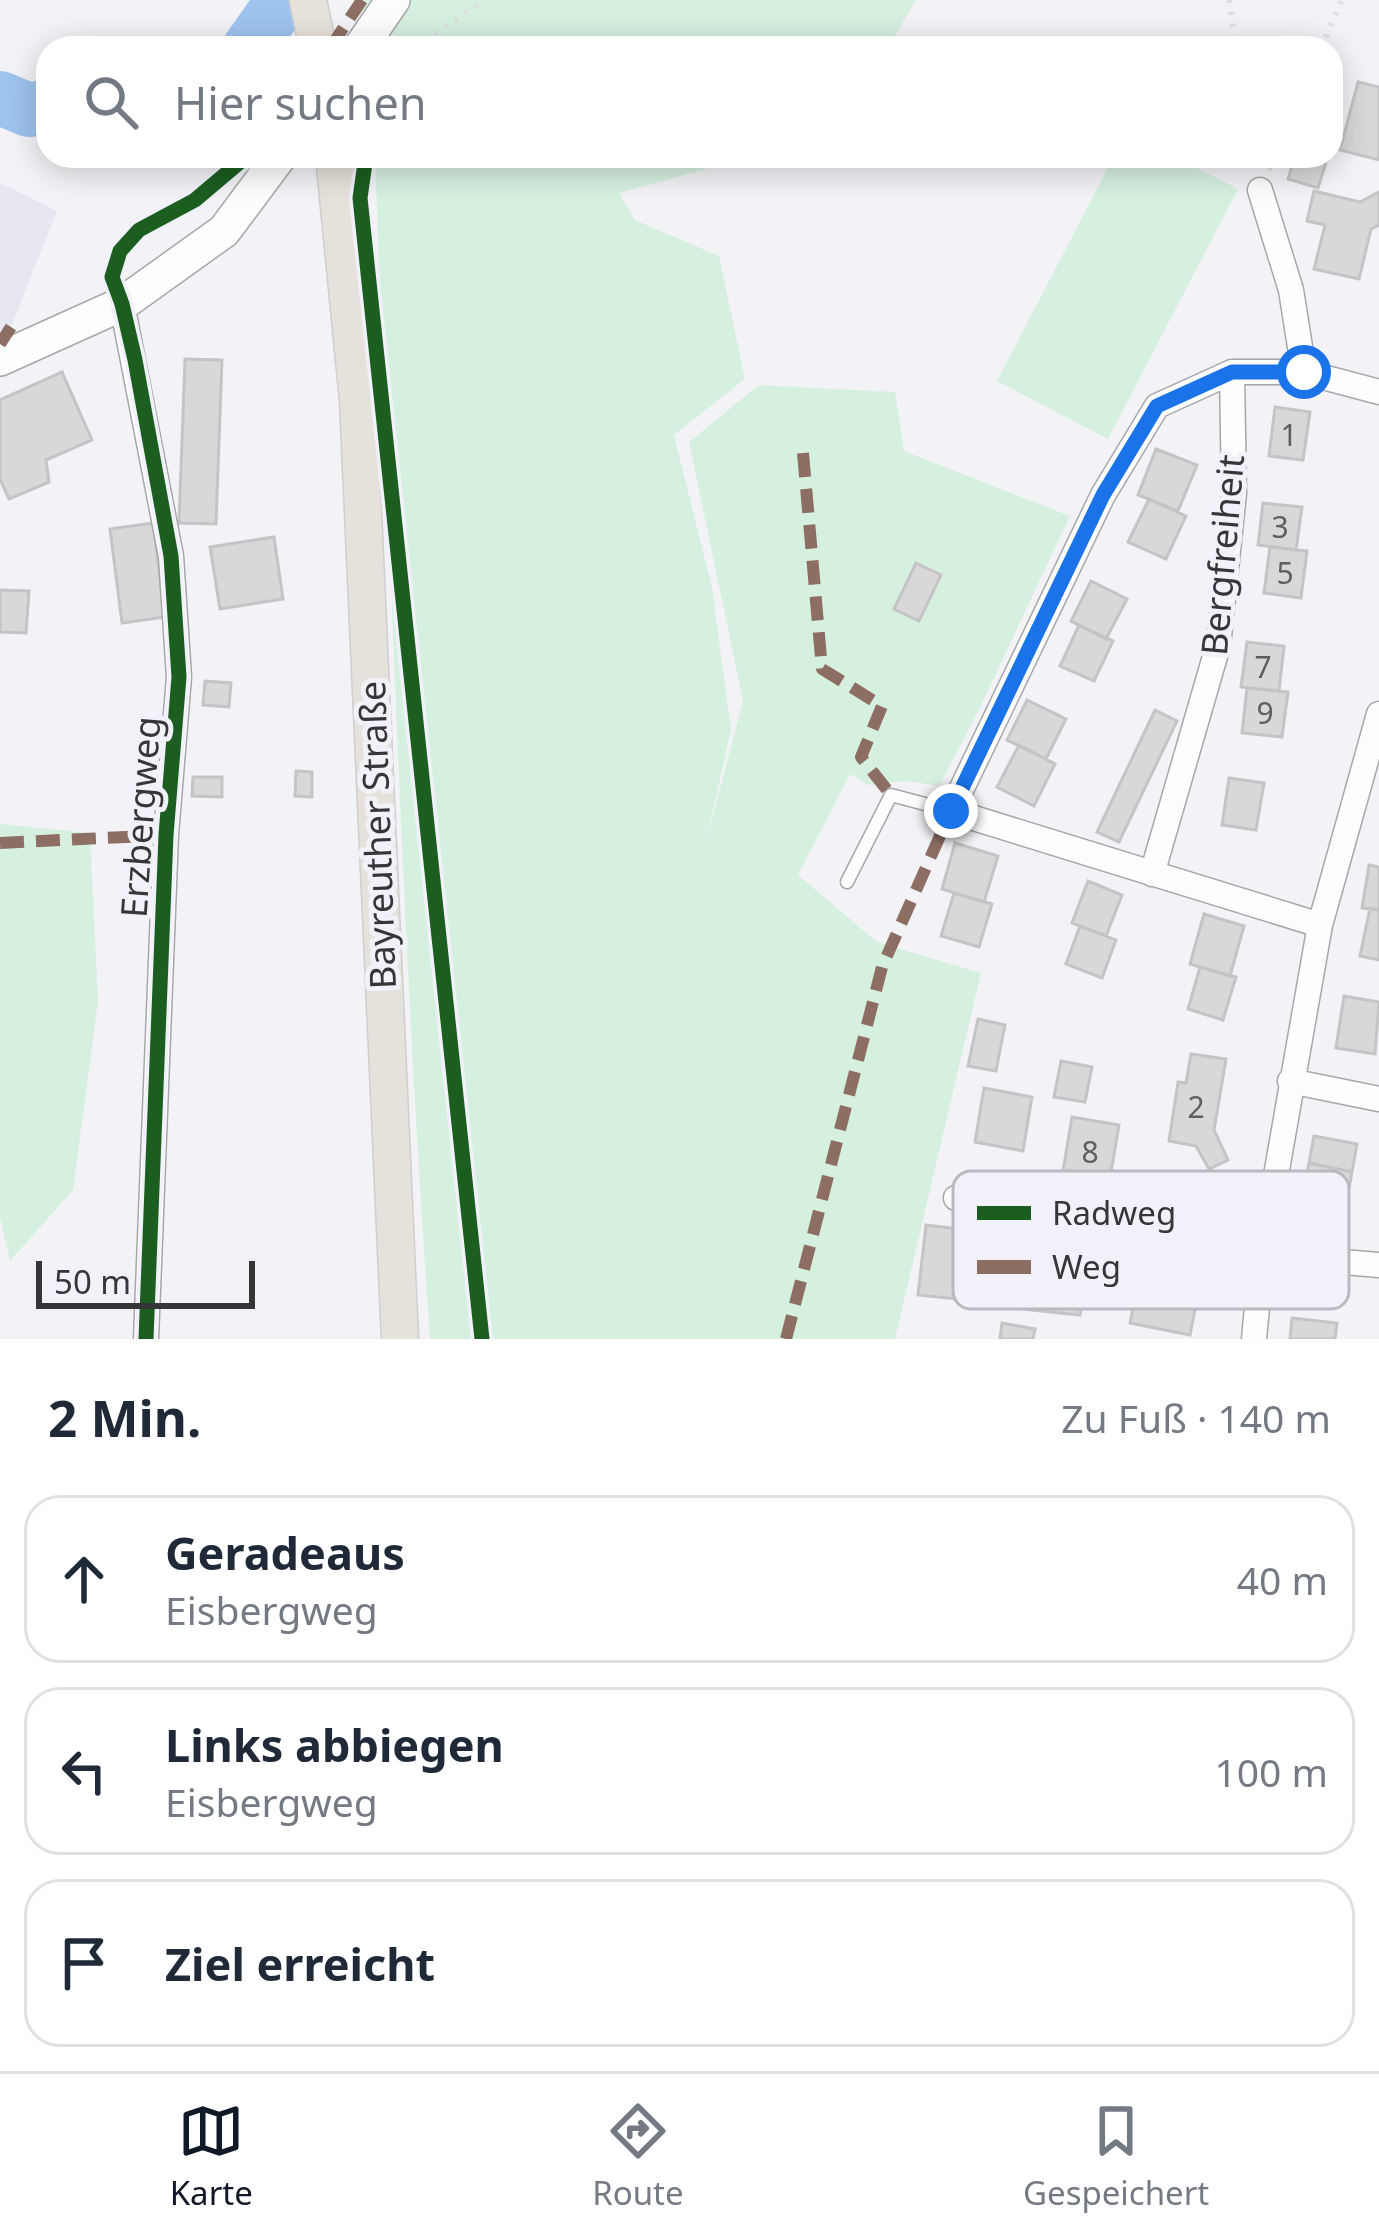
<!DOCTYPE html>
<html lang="de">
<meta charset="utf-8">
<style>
body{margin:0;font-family:"Noto Sans",sans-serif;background:#f2f2f3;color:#1f2937}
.scale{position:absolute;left:36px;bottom:30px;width:219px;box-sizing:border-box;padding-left:12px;border:6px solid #363639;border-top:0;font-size:33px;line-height:42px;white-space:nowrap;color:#363639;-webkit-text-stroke:9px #f1f1f9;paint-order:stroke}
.stop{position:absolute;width:36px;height:36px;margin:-27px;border:9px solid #1a73e8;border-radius:50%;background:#fff}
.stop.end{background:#1a73e8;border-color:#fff;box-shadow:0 3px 12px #0008}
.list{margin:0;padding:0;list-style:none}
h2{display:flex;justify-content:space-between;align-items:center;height:156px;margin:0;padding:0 48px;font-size:51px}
h2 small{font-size:39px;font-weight:400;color:#747a83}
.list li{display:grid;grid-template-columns:78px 1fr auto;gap:36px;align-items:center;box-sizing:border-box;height:168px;margin:0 24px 24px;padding:0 24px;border:3px solid #e0e1e3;border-radius:36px}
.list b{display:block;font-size:45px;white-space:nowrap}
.list p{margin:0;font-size:39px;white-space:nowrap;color:#747a83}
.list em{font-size:39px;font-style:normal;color:#747a83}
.icon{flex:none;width:66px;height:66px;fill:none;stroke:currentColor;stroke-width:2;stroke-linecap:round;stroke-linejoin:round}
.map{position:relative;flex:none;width:1379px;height:1339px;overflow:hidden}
.search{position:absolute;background:#fff;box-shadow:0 6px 30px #0003;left:36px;right:36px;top:36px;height:132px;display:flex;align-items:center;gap:30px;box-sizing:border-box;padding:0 42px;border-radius:36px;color:#747a83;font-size:45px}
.sheet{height:732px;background:#fff}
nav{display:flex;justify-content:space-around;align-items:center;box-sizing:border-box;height:168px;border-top:3px solid #e0e1e3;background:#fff;font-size:33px;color:#747a83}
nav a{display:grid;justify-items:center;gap:6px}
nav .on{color:#111827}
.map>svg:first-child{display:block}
.built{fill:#e7e7f2}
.green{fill:#d6f0e0}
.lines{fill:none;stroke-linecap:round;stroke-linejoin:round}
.river{stroke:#9ec3ee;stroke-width:54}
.building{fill:#d9d7d9;stroke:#c5c3c5;stroke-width:3}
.lane-casing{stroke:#a7a7aa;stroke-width:15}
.street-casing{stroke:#a7a7aa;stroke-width:27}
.secondary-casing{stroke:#a7a7aa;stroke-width:36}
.primary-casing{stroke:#cfcfd0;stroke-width:39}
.path{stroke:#dfdfe0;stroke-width:6;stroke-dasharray:3 9;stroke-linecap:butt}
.lane{stroke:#fdfdfe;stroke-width:12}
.street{stroke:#fdfdfe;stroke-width:24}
.secondary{stroke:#fdfdfe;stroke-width:33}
.primary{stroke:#e6e1da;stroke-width:36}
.quiet{stroke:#8d6e63;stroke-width:12;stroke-dasharray:24 12;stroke-linecap:butt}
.cycleway-casing{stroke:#f1f1f9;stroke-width:22}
.cycleway{stroke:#1b5e20;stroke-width:15}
.route{stroke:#1a73e8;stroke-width:15}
.labels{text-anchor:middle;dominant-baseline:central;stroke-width:10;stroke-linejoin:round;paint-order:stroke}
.number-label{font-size:30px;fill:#5f5e61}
.street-label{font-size:36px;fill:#363639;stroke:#f1f1f9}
.key{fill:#f1f1f9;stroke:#b9b9bf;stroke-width:3}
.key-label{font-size:33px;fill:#363639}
</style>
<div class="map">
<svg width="1379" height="1339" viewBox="0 0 1379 1339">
<rect width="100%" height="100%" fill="#f3f3f7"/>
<path class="built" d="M0,183L57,211L11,327L0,330Z"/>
<path class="green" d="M360,0H916L888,48H370Z
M375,156H753L619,193L635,220L719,256L745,379L674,435L712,588L731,730L706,842L743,701L689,442L759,385L895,392L904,451L1070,516L976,716L939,786L909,781L868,785L850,774L798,875L877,942L981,973L895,1339H430C402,945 390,551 375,156Z
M1114,156H1174L1238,189L1108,439L997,381Z
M0,824L90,833L98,1002L73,1190L10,1261L0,1217Z"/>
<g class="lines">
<path class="river" d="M249,48L283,0
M0,98L29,110L48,106"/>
</g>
<path class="building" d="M1358,82L1379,87V160L1340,150Z
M1295,156H1328L1318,188L1288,179Z
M1314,191L1360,202L1379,192V225L1371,229L1359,279L1314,269L1325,225L1307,221Z
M185,359L222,360L216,524L179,523Z
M62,372L92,440L46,460L49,482L9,499L0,479V400Z
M1275,407L1310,412L1303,460L1269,456Z
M1156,449L1197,465L1178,511L1138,495Z
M1149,499L1186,516L1166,559L1128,542Z
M1263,503L1302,507L1296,550L1258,545Z
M153,523L165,617L122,623L110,529Z
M274,537L283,599L220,609L210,547Z
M1270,547L1307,551L1301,598L1264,593Z
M916,563L941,575L919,621L894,609Z
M1091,581L1127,599L1106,639L1071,621Z
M0,590L29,591L26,633L0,632Z
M1079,625L1113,641L1094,681L1060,666Z
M1247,642L1284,646L1279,691L1241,687Z
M205,681L231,683L229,707L203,705Z
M1247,688L1288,692L1282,737L1242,733Z
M1027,700L1066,719L1046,759L1007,740Z
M1155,710L1177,721L1119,842L1097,832Z
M1019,745L1055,764L1034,806L997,787Z
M296,771L312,772V797L295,796Z
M193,777H222V797L192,796Z
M1229,778L1264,783L1256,830L1222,825Z
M955,843L998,856L984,902L942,889Z
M1369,865L1379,867V910L1362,908Z
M1088,881L1122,895L1106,936L1072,923Z
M954,893L992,904L979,947L941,936Z
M1370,908L1379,910V960L1360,956Z
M1204,914L1244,926L1230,976L1190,964Z
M1080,926L1116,940L1102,978L1066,964Z
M1200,967L1236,977L1223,1020L1188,1009Z
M1344,996L1379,1002L1375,1054L1336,1048Z
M978,1019L1005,1025L996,1071L968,1066Z
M1191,1054L1226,1059L1214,1130L1228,1160L1209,1169L1196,1146L1169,1141L1178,1082L1186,1083Z
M1061,1061L1092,1067L1085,1102L1054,1097Z
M984,1088L1032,1097L1023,1151L975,1142Z
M1072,1117L1119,1125L1109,1184L1062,1177Z
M1314,1136L1357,1144L1352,1172L1309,1163Z
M1309,1163L1352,1172L1347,1199L1303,1191Z
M926,1225L976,1231L967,1300L918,1295Z
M1028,1252L1086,1258L1080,1315L1021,1309Z
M1143,1261L1202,1274L1190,1335L1130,1323Z
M1292,1318L1337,1323L1335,1339H1290Z
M1002,1323L1035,1329L1033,1339H1000Z"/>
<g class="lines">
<g class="lane-casing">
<path id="lane" d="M847,882L891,795L951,811"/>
</g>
<g class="street-casing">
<path id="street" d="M1260,190L1291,290L1304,372
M122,304L171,556L179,677L166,835L146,1339
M1152,874L1218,646L1234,493L1232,372
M1320,925L951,811L1103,495L1157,406L1232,372H1304L1379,392
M1290,1081L1379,1099
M956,1198L1262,1255L1379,1265
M1254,1339L1262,1255L1320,925L1379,714"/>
</g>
<g class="secondary-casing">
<path id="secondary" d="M360,48L393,0
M0,359L122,304L224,231L280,156"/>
</g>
<g class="primary-casing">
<path id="primary" d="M308,0L318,48
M334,156L358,400L400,1339"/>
</g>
<path class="path" d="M1229,0L1237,48
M416,48L483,0
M1321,48L1342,0
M1269,170L1275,156"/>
<use href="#lane" class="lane"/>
<use href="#street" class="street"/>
<use href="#secondary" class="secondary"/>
<use href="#primary" class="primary"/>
<path class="quiet" d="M330,48L362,0
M0,344L11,327
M803,453L822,669L882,706L861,757L891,795
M0,843L166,835
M786,1339L882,967L951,811"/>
<g class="cycleway-casing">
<path id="cycleway" d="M366,156L360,198L482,1339
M146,1339L166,835L179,677L171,556L135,360L122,304L112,277L120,251L139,230L195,200L247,156"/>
</g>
<use href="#cycleway" class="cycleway"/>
</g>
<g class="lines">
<path class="route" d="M951,811L1103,495L1157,406L1232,372H1304"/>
</g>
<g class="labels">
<g class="number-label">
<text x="1289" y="434">1</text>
<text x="1280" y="526">3</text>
<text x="1285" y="572">5</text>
<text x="1263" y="666">7</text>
<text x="1265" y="712">9</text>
<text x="1196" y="1106">2</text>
<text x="1090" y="1151">8</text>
</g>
<g class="street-label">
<text transform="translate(1222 555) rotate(-85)">Bergfreiheit</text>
<text transform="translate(140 817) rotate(-86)">Erzbergweg</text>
<text transform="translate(377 835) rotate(-92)">Bayreuther Straße</text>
</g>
</g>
<rect x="953" y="1171" width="396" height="138" rx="18" class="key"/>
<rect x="977" y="1206" width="54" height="14" fill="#1b5e20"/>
<rect x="977" y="1260" width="54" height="14" fill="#8d6e63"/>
<g class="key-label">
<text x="1052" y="1225">Radweg</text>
<text x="1052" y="1279">Weg</text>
</g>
</svg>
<div class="scale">50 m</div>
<div class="stop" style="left:1304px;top:372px"></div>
<div class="stop end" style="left:951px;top:811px"></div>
<div class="search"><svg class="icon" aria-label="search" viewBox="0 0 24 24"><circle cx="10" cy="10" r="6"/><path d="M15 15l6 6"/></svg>Hier suchen</div>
</div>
<section class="sheet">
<h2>2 Min.<small>Zu Fuß · 140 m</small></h2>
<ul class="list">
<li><svg class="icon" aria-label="ahead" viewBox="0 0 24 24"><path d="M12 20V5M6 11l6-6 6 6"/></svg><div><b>Geradeaus</b><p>Eisbergweg</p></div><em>40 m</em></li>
<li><svg class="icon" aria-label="left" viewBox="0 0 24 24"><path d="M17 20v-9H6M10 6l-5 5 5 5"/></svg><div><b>Links abbiegen</b><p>Eisbergweg</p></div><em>100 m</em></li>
<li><svg class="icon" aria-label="arrive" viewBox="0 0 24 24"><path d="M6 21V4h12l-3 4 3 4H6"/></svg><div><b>Ziel erreicht</b></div></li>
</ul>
</section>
<nav>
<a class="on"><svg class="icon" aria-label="map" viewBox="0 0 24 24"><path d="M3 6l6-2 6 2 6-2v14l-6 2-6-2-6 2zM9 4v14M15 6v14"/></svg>Karte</a>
<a><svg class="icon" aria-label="directions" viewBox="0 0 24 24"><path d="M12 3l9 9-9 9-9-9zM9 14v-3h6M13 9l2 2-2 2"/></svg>Route</a>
<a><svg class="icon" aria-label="saved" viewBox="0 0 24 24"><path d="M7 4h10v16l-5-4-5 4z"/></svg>Gespeichert</a>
</nav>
